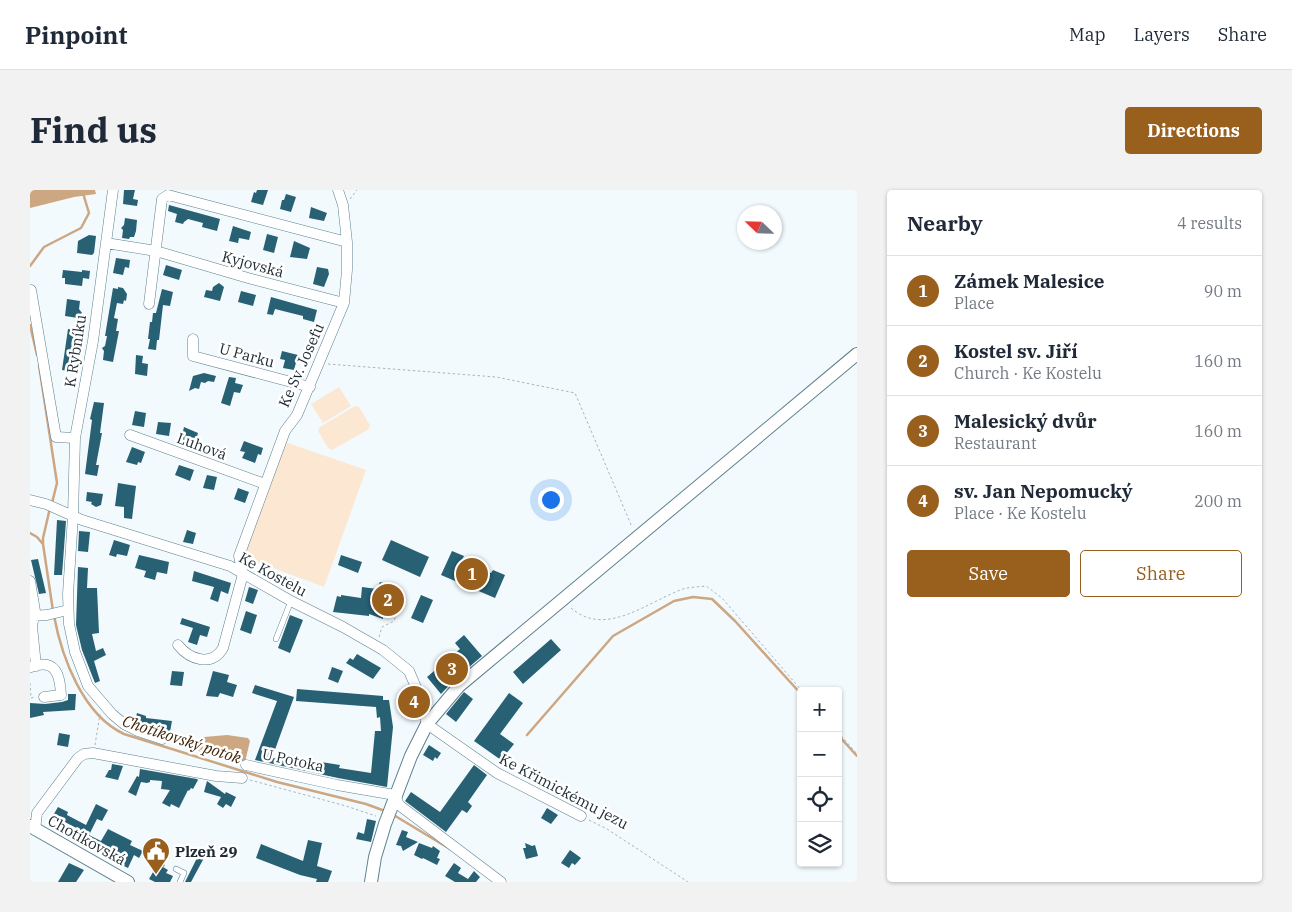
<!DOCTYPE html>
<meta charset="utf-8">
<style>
body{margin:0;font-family:"IBM Plex Serif",serif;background:#f2f2f3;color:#1f2937}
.controls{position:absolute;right:15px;bottom:15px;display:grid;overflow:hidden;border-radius:5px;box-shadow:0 1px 4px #0004}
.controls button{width:45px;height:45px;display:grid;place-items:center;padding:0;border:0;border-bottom:1px solid #e0e1e3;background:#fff;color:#1f2937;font:25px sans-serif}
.compass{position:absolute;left:707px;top:15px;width:45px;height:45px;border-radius:50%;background:#fff;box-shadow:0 1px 4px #0004;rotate:293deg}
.you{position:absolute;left:520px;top:309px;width:18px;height:18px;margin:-12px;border:4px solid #fff;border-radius:50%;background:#1a73e8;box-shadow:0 0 0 8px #1a73e833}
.badge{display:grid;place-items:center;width:32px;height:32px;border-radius:50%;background:#995f1d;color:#fff;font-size:16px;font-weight:700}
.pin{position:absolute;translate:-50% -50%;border:2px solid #fff;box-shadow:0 1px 5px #0006}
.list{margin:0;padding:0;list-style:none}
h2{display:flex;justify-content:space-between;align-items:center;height:65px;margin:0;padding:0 20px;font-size:21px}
h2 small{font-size:16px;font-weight:400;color:#747a83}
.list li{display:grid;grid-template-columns:32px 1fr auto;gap:15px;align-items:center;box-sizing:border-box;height:70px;padding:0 20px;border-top:1px solid #e0e1e3}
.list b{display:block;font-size:19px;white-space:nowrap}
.list p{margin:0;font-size:16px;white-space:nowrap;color:#747a83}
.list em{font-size:16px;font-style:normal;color:#747a83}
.actions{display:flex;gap:10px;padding:15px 20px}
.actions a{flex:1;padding:11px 0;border:1px solid #995f1d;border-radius:5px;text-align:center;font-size:18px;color:#995f1d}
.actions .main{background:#995f1d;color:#fff}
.icon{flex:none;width:28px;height:28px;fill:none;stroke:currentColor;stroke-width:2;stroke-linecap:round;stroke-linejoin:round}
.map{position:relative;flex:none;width:827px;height:692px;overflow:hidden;border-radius:5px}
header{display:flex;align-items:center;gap:30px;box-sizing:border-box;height:70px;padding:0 25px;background:#fff;border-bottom:1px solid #e0e1e3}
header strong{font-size:24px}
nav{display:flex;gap:28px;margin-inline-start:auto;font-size:18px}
.intro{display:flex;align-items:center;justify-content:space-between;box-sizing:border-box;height:120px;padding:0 30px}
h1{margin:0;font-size:35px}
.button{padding:12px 22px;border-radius:5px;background:#995f1d;color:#fff;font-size:18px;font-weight:700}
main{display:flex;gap:30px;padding:0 30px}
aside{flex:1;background:#fff;border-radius:5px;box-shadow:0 1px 4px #0004}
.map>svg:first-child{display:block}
.green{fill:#fce7d3}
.water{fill:#cda682}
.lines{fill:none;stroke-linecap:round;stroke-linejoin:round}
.stream{stroke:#cda682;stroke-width:2.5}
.building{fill:#286074}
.service-casing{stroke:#5d808e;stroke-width:6}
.minor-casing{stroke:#5d808e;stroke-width:11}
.tertiary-casing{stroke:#5d808e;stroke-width:14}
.path{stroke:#aab4b8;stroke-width:1;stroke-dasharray:2.5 2.5;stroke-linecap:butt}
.service{stroke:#fff;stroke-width:5}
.minor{stroke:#fff;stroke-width:10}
.tertiary{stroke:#fff;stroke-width:12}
.labels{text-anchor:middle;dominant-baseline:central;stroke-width:5;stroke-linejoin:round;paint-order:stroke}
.street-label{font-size:15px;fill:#1e2c32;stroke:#fff}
.poi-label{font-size:15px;font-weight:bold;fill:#1e2c32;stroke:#fff;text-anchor:start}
.water-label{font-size:16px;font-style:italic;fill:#402508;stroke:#fff}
</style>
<header>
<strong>Pinpoint</strong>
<nav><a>Map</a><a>Layers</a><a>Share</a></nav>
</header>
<div class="intro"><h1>Find us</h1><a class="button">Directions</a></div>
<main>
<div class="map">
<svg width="827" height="692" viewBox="0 0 827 692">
<rect width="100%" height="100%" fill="#f2fafd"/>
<path class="green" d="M309,197L321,216L293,233L281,214Z
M325,216L329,217L340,235L339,239L302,260L298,258L288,241L290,237Z
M255,252L336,280L294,397L214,367Z"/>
<path class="water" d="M0,0H65L66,4L44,7L0,18Z
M197,545L218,548L220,551L215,572L183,565L164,557L167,550L174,547Z"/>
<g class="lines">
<path class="stream" d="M0,76L14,57L51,38L59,23L52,0
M0,135L7,165
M9,175L27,293L22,313
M20,318L13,348V354L23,421
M0,343L7,347L12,353
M24,426C32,468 53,525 94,544L247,592L336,614L355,621
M497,545L583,446L644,411L663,407L682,409L705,431L771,504
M808,545L827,566
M362,624L420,659"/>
</g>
<path class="building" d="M94,0H105L103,9L108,10L107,16L93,14Z
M227,0H238L233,15L221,12L224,2L226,3Z
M256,4L266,7L261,22L250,19L252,10H254Z
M139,15L190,29L187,41L172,37L173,33L158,29L154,32L153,34L145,32L147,24L138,21Z
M281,17L297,23L294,31L279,28Z
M95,28L107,30L106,41L104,47H100L99,49L92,48L93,40L91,38L94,35Z
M203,36L221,42L219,50L209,48L208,53L199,51Z
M237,44L248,47L244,63L233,60Z
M59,45L66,46L64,63L62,65L47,63L48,51Z
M264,51L280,58L277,69L260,67Z
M86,68L100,70L99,78L95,77L93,85L83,83Z
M136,75L152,80L149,90L133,85Z
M287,77L298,79L299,84L294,97L283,94Z
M33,80L52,82V80L60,81L59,89L53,88L52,96L35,94V88H32Z
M189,93L194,97L190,111L174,107L176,100L182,101L183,97Z
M88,97L93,98L97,104L96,111L94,110L93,114L87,113L84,128L88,129L86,141H89L83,172L73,170L74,161L72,158L75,156L77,146H75L83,98L88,99Z
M132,99L143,102L140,116L133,115L129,150H127L126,160L118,159L120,149H118L120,132H122L123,123H126Z
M211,101L226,105L223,116L208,112Z
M241,107L287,120L284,132L273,129V126L245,119L243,125L237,124Z
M37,109L50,111L49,119L52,123L49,125L48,128L35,126Z
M38,139L45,140L44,146L48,147L50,151L47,153L44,172L49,173L47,183L32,180Z
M252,161L268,165L264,180L253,178L255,170L250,169Z
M106,165L113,166L112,173L118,174L117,186L105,184Z
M174,183L186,186L184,192L178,191L175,193L171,192L169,199L165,198L159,201L163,186Z
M199,187L206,188L205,193L213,195L210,203L204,202L200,216L191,213Z
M64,212L74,213L70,243H72L66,275H69L67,286L55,284L62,230L60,229Z
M105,221L116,223L114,237L102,235Z
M128,232L141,233L139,246L126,244Z
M154,237L168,243L165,253L151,250Z
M214,251L233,258L231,265L228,264L225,273L212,268L215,262L210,261Z
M102,257L115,262L111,273L108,272L107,275L96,272Z
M149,275L164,280L160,291L145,285Z
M177,285L187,287L184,300L173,298Z
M88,293L106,296L102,329L94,328V317L85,316Z
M208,298L219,302L215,313L204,309Z
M57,302L73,304L71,315L66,317L61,314L62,312L56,311Z
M27,330L36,331L32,385H24Z
M157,340L166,343L163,354L153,352Z
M49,341L60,342L58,362L48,361Z
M84,350L100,355L97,366L87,364L86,367L79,365Z
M361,350L399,367L390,387L352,370Z
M422,361L434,366L432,370L440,373L446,372L451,374L454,380L461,383L463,380L475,385L465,408L411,385Z
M109,365L139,372L137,384L127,382L125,390L114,387L116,381L105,378Z
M311,365L332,372L328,383L308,375Z
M8,369L16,403L9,404L1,370Z
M48,377L58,378L57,398H67L69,443L62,444L66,461L73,458L76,465L64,471L70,491L65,493L52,460L46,435Z
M239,379L264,390L261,396L237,385Z
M164,381L201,393L198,404L191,401L188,412L180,409L184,397L162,391Z
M350,392L363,396L362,406L368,408L365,417L359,415L355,427L353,426V429L339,424V426L303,422L307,406L311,407V405L331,408L332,397L347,399Z
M219,397L228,400L223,414L215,411Z
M391,405L403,410L393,433L381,428Z
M216,421L227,425L221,444L210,440Z
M260,425L273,430L260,463L248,458Z
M152,428L180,437L177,447L170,445L167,455L158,452L163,438L150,434Z
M434,445L452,466L424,490L411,504L397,487L430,459L425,453Z
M521,449L531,460L493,494L483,482Z
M327,464L351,478L343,489L316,473L320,468L323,470Z
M302,477L313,481L308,493L298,489Z
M142,481L154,482L152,496L140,495Z
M183,481L199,485L197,492L207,495L203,507L190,503L188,507L176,506Z
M225,495L264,507L242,568L265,571L266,568L310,575L309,578L341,583L345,541H351L350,527L347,528L346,517L266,511L267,499L353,506V510H359L363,537L357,597L308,588L225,570L247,511L222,503Z
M434,502L443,509L426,532L416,524Z
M479,503L493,513L470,544L484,554L471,570L444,551Z
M38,504H46L45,520L13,522L14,525L0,528V513L15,514L32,512L38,510Z
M107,523L116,526V528L142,531L140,542L129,541L128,537L113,536L98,528L99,525L106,527Z
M29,543L40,545L38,557L27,555Z
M399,555L411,563L407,569L405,567L403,571L393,565Z
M82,574L93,576L88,590L75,587L79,580H81Z
M444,575L457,585L438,612L442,616L437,623L432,620L416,642L375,611L381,602L410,622Z
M110,579L167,589L168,590L163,599L161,598L159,601L158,600L149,618L141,614L140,617L132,613L140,600L131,599L132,591L120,590V592L117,593L111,592L106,606L98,602L107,586L109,587Z
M177,591L195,604L196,602L206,607L201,617L196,614L193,618L187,614L191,607L174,602Z
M66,614L78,620L72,631L67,629L59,645L71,651L78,639L102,651L100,655L113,661L109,668L104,665L98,678L73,666L75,661L66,657L64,661L46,652L52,641L33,631L31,634L21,629L28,617L38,622L37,625L56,635Z
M517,618L528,625L521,634L511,628Z
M337,629L346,631L341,652L326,649L328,642L334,644Z
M372,640L378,642L376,647L388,652L373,661L371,656L366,655Z
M278,650L292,653L287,676L302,681L298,692H286L287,689L270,685L226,668L231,654L273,671Z
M389,653L402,658L403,656L410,661L407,668L410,669L407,675L393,668L392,669L384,665Z
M495,653L502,656L505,655L508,666L496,669L493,658H496Z
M540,660L551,668L545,675L542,673L539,678L531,673Z
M168,666L174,668L161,692H155Z
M129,672L135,675L133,677L138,680L136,683L143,686L140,692H125L119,689Z
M39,673L54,680L46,692H28Z
M424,673L431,678L428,683L438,689L444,681L450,687L446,692H425L415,686Z"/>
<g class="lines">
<g class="service-casing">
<path id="service" d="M246,449L261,411
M146,679L154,683L150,692"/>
</g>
<g class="minor-casing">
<path id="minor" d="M83,0L63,151L45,248L43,326L38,404L39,434L45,462L58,496L82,524L94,534L108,541L132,549
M76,53L126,61L218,88L314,113
M1,100L26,247L45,248
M119,114L132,9L138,5L317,52
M163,149V166L280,197
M100,245L235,294
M0,310L16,314L52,330L200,376L261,411L313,437L353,460L379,481L391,509L397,534L467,583L551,626
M0,391L5,421L2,436L6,476
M0,426L17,425L38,420
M148,455C160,470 182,477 193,458L213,384L209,366L255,241L267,225L314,113L317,80V52L313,15L308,0
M1,477C26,468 30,485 31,505L14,507
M216,575L307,595L365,605L369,615L471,692
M5,640L7,623L48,568L54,564L63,563L186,586L212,588"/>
</g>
<g class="tertiary-casing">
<path id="tertiary" d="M0,636L98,692
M341,692L345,667L355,634L381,566L397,534L429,496L827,164"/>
</g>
<path class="path" d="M320,9L327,0
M298,174L466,187L545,203L602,337
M541,418C576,448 617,412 653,399C660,397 668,397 676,396L692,408L772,501
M349,447L352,437L364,431L372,410
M0,493L1,508L5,507
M808,542L827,564
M140,551L159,555L175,564L207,573
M65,555L70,524
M220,590L316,616L346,626
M559,630L577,639L658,692"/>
<use href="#service" class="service"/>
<use href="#minor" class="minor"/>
<use href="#tertiary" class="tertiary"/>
</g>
<defs>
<g id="civic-pin" transform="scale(1.4375)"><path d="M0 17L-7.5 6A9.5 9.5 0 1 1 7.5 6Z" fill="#995f1d" stroke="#fff"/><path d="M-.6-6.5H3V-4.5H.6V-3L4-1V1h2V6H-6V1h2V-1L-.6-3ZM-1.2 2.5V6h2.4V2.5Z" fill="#fff"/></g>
</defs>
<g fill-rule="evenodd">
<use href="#civic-pin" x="126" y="661"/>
</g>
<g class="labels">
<g class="street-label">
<text transform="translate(223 74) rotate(15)">Kyjovská</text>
<text transform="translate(45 161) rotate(-81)">K Rybníku</text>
<text transform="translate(217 165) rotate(15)">U Parku</text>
<text transform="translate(271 175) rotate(-66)">Ke Sv. Josefu</text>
<text transform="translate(172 256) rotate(20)">Luhová</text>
<text transform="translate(243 384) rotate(29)">Ke Kostelu</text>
<text transform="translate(263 570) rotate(12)">U Potoka</text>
<text transform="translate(534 601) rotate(28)">Ke Křimickému jezu</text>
<text transform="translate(57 650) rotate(29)">Chotíkovská</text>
</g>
<g class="poi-label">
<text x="145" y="661">Plzeň 29</text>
</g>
<g class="water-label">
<text transform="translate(152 549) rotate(18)">Chotíkovský potok</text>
</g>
</g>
</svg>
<div class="controls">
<button>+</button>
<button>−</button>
<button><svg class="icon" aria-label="locate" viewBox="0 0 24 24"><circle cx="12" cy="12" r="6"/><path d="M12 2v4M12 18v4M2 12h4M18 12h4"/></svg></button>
<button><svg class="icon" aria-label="layers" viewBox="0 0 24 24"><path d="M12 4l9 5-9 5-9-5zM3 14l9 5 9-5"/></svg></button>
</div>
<svg class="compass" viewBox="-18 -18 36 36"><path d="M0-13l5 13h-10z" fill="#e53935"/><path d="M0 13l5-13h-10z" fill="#747a83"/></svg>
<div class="you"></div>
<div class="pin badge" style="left:442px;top:384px">1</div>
<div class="pin badge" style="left:358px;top:410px">2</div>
<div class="pin badge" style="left:422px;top:479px">3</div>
<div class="pin badge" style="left:384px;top:512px">4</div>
</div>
<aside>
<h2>Nearby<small>4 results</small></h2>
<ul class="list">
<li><span class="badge">1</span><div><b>Zámek Malesice</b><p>Place</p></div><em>90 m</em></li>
<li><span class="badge">2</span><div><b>Kostel sv. Jiří</b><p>Church · Ke Kostelu</p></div><em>160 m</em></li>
<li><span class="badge">3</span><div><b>Malesický dvůr</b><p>Restaurant</p></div><em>160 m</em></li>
<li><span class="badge">4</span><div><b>sv. Jan Nepomucký</b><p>Place · Ke Kostelu</p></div><em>200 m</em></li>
</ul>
<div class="actions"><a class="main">Save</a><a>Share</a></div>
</aside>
</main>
